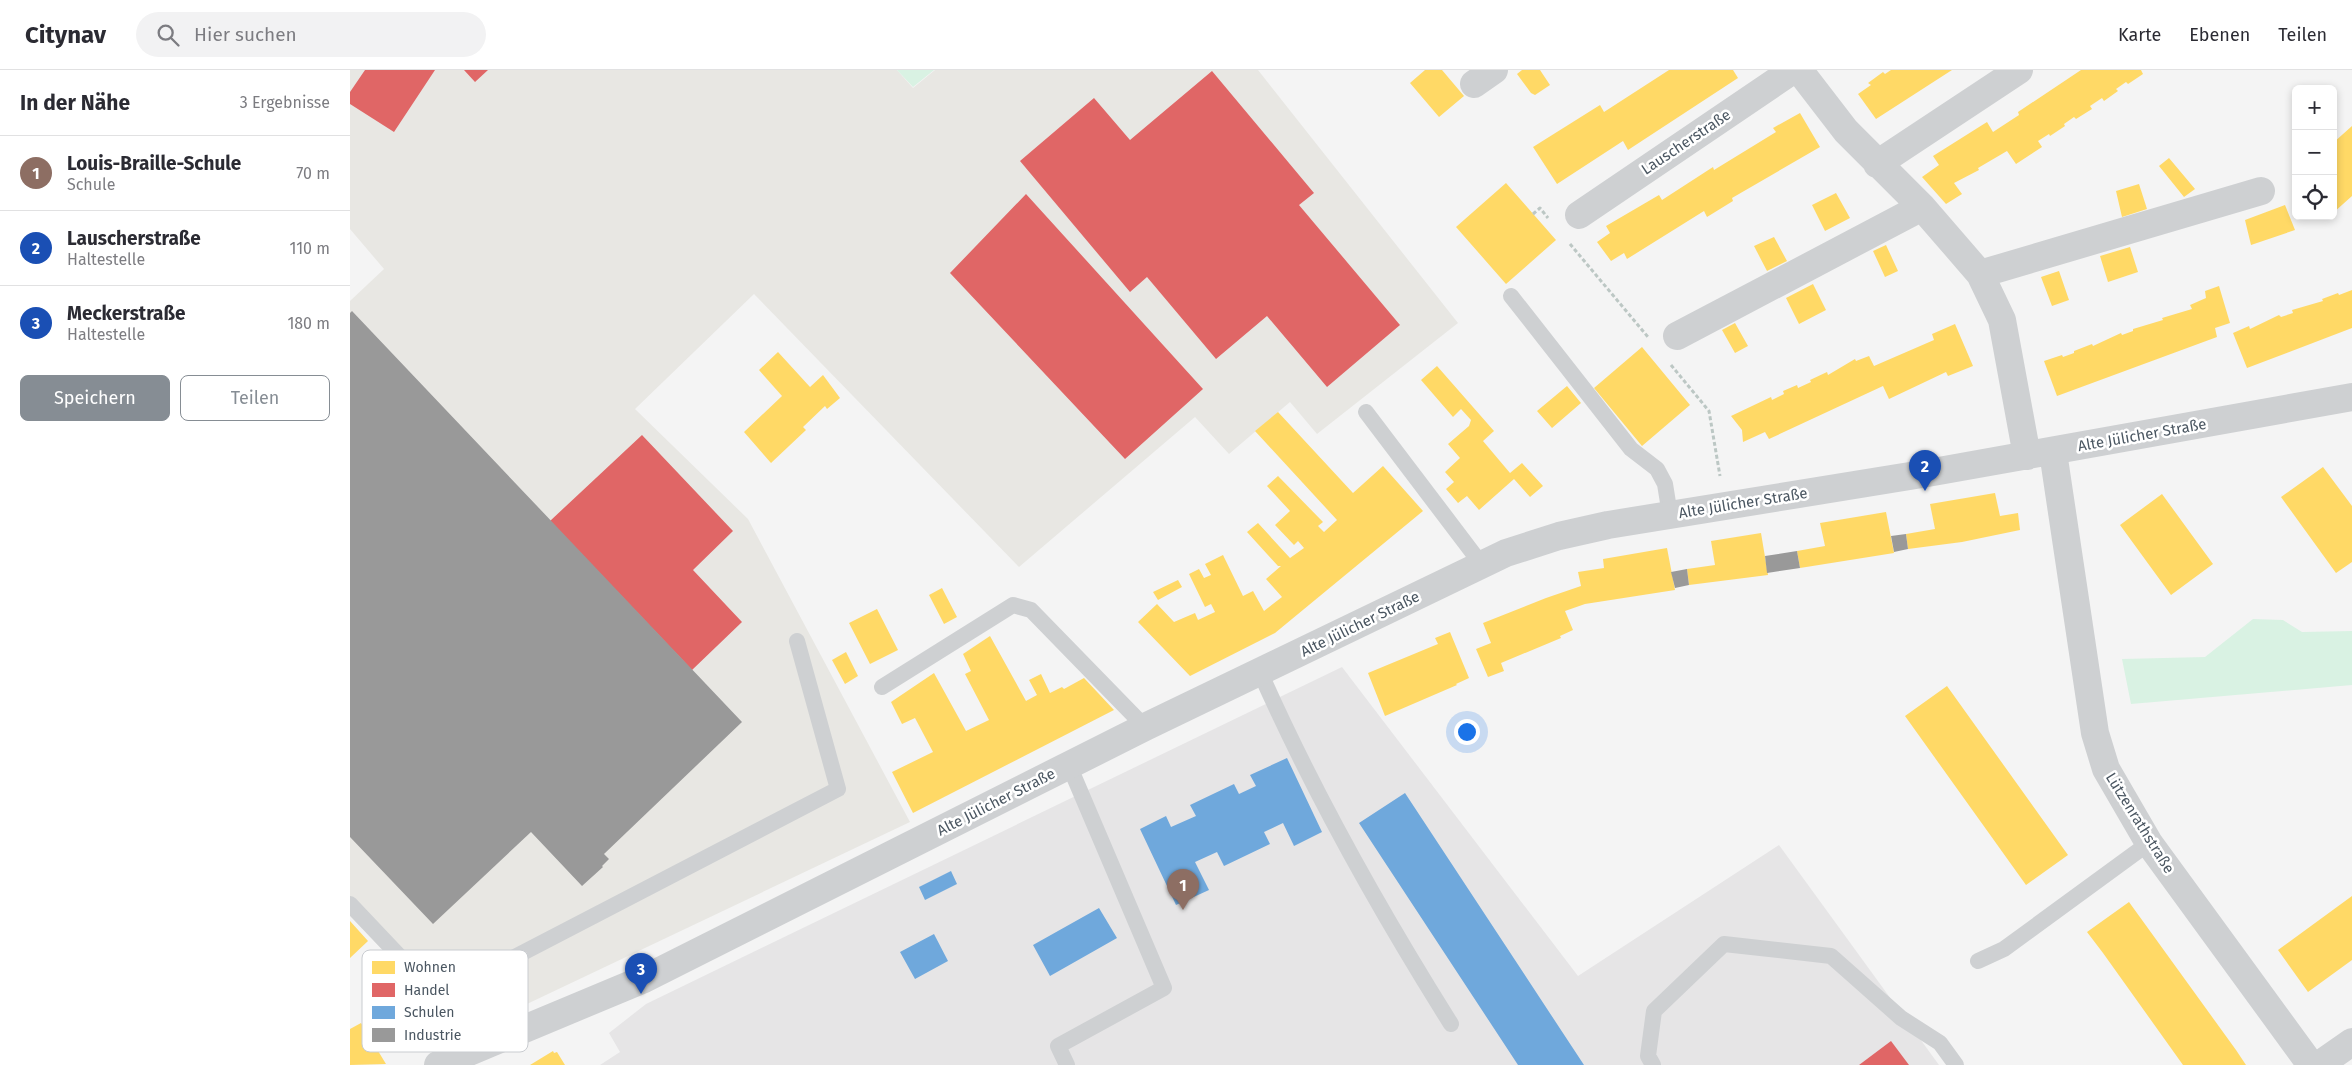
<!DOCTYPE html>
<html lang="de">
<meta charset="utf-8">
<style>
body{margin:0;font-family:"Fira Sans",sans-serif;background:#f2f2f3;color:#2b2b33}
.controls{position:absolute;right:15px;top:15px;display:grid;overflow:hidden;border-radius:8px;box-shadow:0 2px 8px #0003}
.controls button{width:45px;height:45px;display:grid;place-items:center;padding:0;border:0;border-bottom:1px solid #e1e1e2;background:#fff;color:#2b2b33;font:25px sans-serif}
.you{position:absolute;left:1116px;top:661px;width:18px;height:18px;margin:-12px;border:4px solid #fff;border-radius:50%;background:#1a73e8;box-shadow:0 0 0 8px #1a73e833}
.badge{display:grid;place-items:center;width:32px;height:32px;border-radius:50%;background:#868d94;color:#fff;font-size:16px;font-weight:700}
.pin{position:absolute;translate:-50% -41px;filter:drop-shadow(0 1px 2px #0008)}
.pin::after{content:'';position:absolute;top:26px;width:18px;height:15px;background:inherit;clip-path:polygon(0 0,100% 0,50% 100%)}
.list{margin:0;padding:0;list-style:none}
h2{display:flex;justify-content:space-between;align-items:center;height:65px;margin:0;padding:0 20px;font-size:21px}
h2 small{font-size:16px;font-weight:400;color:#7c7c81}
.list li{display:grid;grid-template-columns:32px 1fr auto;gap:15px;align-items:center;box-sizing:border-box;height:75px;padding:0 20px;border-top:1px solid #e1e1e2}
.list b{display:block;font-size:19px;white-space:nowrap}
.list p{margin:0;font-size:16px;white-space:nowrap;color:#7c7c81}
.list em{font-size:16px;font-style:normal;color:#7c7c81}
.actions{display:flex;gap:10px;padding:15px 20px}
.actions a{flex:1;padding:11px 0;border:1px solid #868d94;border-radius:8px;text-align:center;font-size:18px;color:#868d94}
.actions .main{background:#868d94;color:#fff}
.icon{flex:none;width:28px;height:28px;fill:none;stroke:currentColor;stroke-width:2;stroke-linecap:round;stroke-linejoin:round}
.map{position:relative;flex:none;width:2002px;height:995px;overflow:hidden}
header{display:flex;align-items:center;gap:30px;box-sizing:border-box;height:70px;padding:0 25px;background:#fff;border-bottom:1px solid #e1e1e2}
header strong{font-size:24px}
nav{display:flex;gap:28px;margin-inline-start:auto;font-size:18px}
.search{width:350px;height:45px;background:#f2f2f3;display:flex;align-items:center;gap:12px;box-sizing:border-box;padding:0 18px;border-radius:28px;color:#7c7c81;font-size:19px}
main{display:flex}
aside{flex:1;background:#fff}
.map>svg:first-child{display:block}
.commercial{fill:#e8e7e3}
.education{fill:#e6e5e6}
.green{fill:#d9f2e3}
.homes{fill:#ffd966}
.shops{fill:#e06666}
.schools{fill:#6fa8dc}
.industry{fill:#999}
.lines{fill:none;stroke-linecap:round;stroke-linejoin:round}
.path{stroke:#bcc7c4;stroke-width:3;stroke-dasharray:4 2.5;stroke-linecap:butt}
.service{stroke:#ced0d2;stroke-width:16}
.minor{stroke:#ced0d2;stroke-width:28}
.labels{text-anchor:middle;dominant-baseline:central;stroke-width:5;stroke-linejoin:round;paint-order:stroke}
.street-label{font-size:15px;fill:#4a5661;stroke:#fff}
.key{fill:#fff;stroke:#c9ccd0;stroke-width:1}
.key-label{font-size:14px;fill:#4a5661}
</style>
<header>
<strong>Citynav</strong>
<div class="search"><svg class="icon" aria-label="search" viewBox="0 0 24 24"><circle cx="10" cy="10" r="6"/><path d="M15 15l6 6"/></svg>Hier suchen</div>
<nav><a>Karte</a><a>Ebenen</a><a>Teilen</a></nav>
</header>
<main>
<aside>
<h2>In der Nähe<small>3 Ergebnisse</small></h2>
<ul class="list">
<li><span class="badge" style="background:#8d6e63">1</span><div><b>Louis-Braille-Schule</b><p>Schule</p></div><em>70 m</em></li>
<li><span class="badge" style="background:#1a4fb4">2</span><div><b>Lauscherstraße</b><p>Haltestelle</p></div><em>110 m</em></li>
<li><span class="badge" style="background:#1a4fb4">3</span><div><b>Meckerstraße</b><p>Haltestelle</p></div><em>180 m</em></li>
</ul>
<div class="actions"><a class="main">Speichern</a><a>Teilen</a></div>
</aside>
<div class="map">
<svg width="2002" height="995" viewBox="0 0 2002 995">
<rect width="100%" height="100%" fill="#f4f4f4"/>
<path class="commercial" d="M0,0H547L563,18L585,0H908L1108,253L967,364L940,332L879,384L845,347L669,497L404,224L285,339L398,449L560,752L114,964L0,846V231L34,199L0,159Z"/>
<path class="education" d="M992,597L1228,906L1429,775L1589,995H250L270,982L259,963L296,934Z"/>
<path class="green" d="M547,0H584L563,17Z
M1903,549L1933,550L1952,562L2002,561V615L1781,634L1772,589L1855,587Z"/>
<path class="homes" d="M1075,0H1092L1114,26L1089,47L1060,13Z
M1172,0H1190L1200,15L1185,25L1181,23L1167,4Z
M1319,0H1383L1388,8L1278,80L1273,71L1207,114L1183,77L1250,35L1254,42Z
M1541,0H1602L1526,49L1508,24L1521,15L1518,13L1533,2L1535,4Z
M1731,0H1791L1793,4L1778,14L1776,12L1766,19L1768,21L1754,31L1752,28L1740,36L1742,39L1726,49L1724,47L1714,54L1715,56L1700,66L1699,64L1688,71L1692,77L1666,94L1657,81L1628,98L1629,100L1604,113L1612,124L1596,134L1572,107L1589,95L1583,86L1637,52L1643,62L1669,45L1668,42Z
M1450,43L1470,77L1382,128L1383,131L1357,147L1354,141L1277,189L1274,183L1261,191L1247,172L1260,163L1256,156L1309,125L1312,130L1363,97L1364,100L1426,62L1423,58Z
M2002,56V126L1983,143V73Z
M1819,88L1845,119L1834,127L1809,96Z
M1156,113L1206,170L1156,214L1106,157Z
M1789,114L1797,139L1772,147L1766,121Z
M1486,123L1500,148L1475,161L1462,135Z
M1935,135L1945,160L1901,175L1895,150Z
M1424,167L1437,191L1417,201L1404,176Z
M1536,175L1548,201L1535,207L1523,181Z
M1780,177L1788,202L1758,212L1750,186Z
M1709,201L1719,230L1702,236L1691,207Z
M1463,214L1476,240L1449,254L1436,228Z
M1869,216L1880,253L1865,258L1867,267L1707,326L1694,291L1712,285L1713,287L1724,283V281L1742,274L1743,276L1771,263L1772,265L1783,261V259L1813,250L1812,248L1842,239L1840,235L1856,228L1855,221Z
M2002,220V258L1897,298L1883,263L1899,256L1900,259L1929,245L1931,247L1943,243L1942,240L1973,231L1972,229L1988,223L1989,225Z
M1385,253L1398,276L1385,283L1372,260Z
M1605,254L1623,296L1598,306L1596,302L1539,329L1533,316L1419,369L1415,362L1393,372L1392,360L1381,346L1421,327L1422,330L1434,324L1433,321L1447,315L1448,318L1461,312L1460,310L1477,302L1478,305L1505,289L1506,291L1519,286L1524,296L1584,270L1582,264Z
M1292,277L1340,335L1292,376L1244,318Z
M428,282L460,317L473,305L490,328L477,339L475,336L453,357L456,360L421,393L394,362L432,326L409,300Z
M1087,296L1144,361L1133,371L1160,403L1172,393L1193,416L1180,427L1164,409L1129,440L1117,426L1108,433L1096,419L1104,412L1095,402L1110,388L1098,374L1119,356L1121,350L1111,339L1103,347L1071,310Z
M1217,316L1231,333L1202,358L1187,341Z
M928,342L1003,423L1033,396L1073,441L925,563L840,606L788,552L807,534L824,552L845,543L848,550L865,542L861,534L855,537L839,504L849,499L854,508L861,505L855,494L873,485L893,526L903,521L914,541L932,527L916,509L931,496H928L897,462L908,453L940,488L954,478L948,471L944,475L925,455L940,441L917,416L928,406L973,452L968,456L974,462L987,450L905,361Z
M1973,397L2002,436V492L1986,503L1931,427Z
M1645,423L1650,446L1668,443L1670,460L1612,472L1558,479L1556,464L1585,459L1580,434Z
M1812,424L1863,494L1821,525L1770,455Z
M1536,442L1544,483L1450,498L1447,481L1475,476L1470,453Z
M1411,463L1418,505L1339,515L1337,499L1365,495L1361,471Z
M1317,478L1325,520L1235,534L1215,541L1223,560L1210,566L1211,568L1151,593L1154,601L1138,607L1126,579L1141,573L1133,553L1196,528L1231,516L1228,502L1254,498L1253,489Z
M828,510L832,517L808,530L803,522Z
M592,518L607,547L594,554L579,525Z
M527,539L548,580L520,594L499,553Z
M1100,562L1119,608L1106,614L1107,615L1035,646L1018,603L1088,574L1085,568Z
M640,566L676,631L687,625L679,610L691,604L700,623L712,617L714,619L734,608L764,640L563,743L542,702L583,682L565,648L552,654L541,632L584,603L616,661L639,650L615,604L621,601L613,584Z
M496,582L508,606L495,614L482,590Z
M1597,616L1718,785L1676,815L1555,646Z
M2002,826V890L1958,922L1928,880Z
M1779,832L1886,980L1896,995H1833L1753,883L1737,862Z
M0,851L18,871L0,888Z
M11,953L36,994L0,995V959Z
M203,981L204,983L207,982L215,995H180Z"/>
<path class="shops" d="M15,0H85L44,62L0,34V22Z
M114,0H138L125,12Z
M862,1L964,123L949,135L1050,255L977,317L917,246L866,289L797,207L780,222L670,91L744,28L780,70Z
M676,124L853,319L775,389L600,203Z
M292,365L383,461L343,500L392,552L342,600L200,451Z
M1541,971L1559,995H1509Z"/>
<path class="schools" d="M937,688L972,762L944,776L933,753L914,762L920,774L874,796L867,782L845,792L859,820L826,835L790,759L816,746L821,757L846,746L840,735L884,714L889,724L906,716L900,705Z
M1055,723L1234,995H1168L1009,753Z
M601,801L607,814L575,830L569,817Z
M749,838L767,868L700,906L683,875Z
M584,864L598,891L565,909L550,882Z"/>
<path class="industry" d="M2,241L392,652L254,784L259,789L252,796L253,797L232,816L181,762L83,854L0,767V243Z
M1556,464L1558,479L1544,482L1541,466Z
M1447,481L1450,498L1417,503L1415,486Z
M1337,499L1339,515L1325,518L1321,502Z"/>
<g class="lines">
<path class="path" d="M1183,144L1190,138L1198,148
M1220,174L1298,267
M1321,295L1359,341L1370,406"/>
<path class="service" d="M1161,226L1281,379L1307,399L1315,414L1320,445
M1016,342L1132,495
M910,602C964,724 1030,841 1101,954
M532,617L663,535L681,540L795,657
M0,834L53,890H159L488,719L447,571
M1628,891L1654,879L1799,773
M717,995L708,976L814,918L719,695
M1303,995L1298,986L1304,941L1374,874L1481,886L1551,948L1590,973L1606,995"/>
<path class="minor" d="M1449,0L1496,61L1572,137L1630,204L1652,250L1677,386
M1124,14L1144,0
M1527,94L1669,0
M1229,145L1443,0
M1630,204L1911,121
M1327,266L1572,137
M1703,382L1745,663L1756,699L1799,773L1961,995
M88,995L294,909L795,657L1156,483L1209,466L1258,455L1572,404L2002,327
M1969,995L2002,972"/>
</g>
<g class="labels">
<g class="street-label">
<text transform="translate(1336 72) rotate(-34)">Lauscherstraße</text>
<text transform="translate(1792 365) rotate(-10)">Alte Jülicher Straße</text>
<text transform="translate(1393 433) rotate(-9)">Alte Jülicher Straße</text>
<text transform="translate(1010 554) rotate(-26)">Alte Jülicher Straße</text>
<text transform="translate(646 732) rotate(-27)">Alte Jülicher Straße</text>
<text transform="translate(1790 753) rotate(58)">Lützenrathstraße</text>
</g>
</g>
<rect x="12" y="880" width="166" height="102" rx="8" class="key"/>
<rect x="22" y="891" width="23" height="13" fill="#ffd966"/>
<rect x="22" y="913" width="23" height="14" fill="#e06666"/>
<rect x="22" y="936" width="23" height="13" fill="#6fa8dc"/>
<rect x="22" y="958" width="23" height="14" fill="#999"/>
<g class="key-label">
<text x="54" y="902">Wohnen</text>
<text x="54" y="925">Handel</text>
<text x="54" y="947">Schulen</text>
<text x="54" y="970">Industrie</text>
</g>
</svg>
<div class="controls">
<button>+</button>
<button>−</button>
<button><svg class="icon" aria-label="locate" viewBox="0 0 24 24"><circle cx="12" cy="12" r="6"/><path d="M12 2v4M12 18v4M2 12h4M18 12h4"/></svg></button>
</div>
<div class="you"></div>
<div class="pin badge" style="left:833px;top:840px;background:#8d6e63">1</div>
<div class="pin badge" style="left:1575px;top:421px;background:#1a4fb4">2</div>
<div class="pin badge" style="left:291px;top:924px;background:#1a4fb4">3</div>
</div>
</main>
